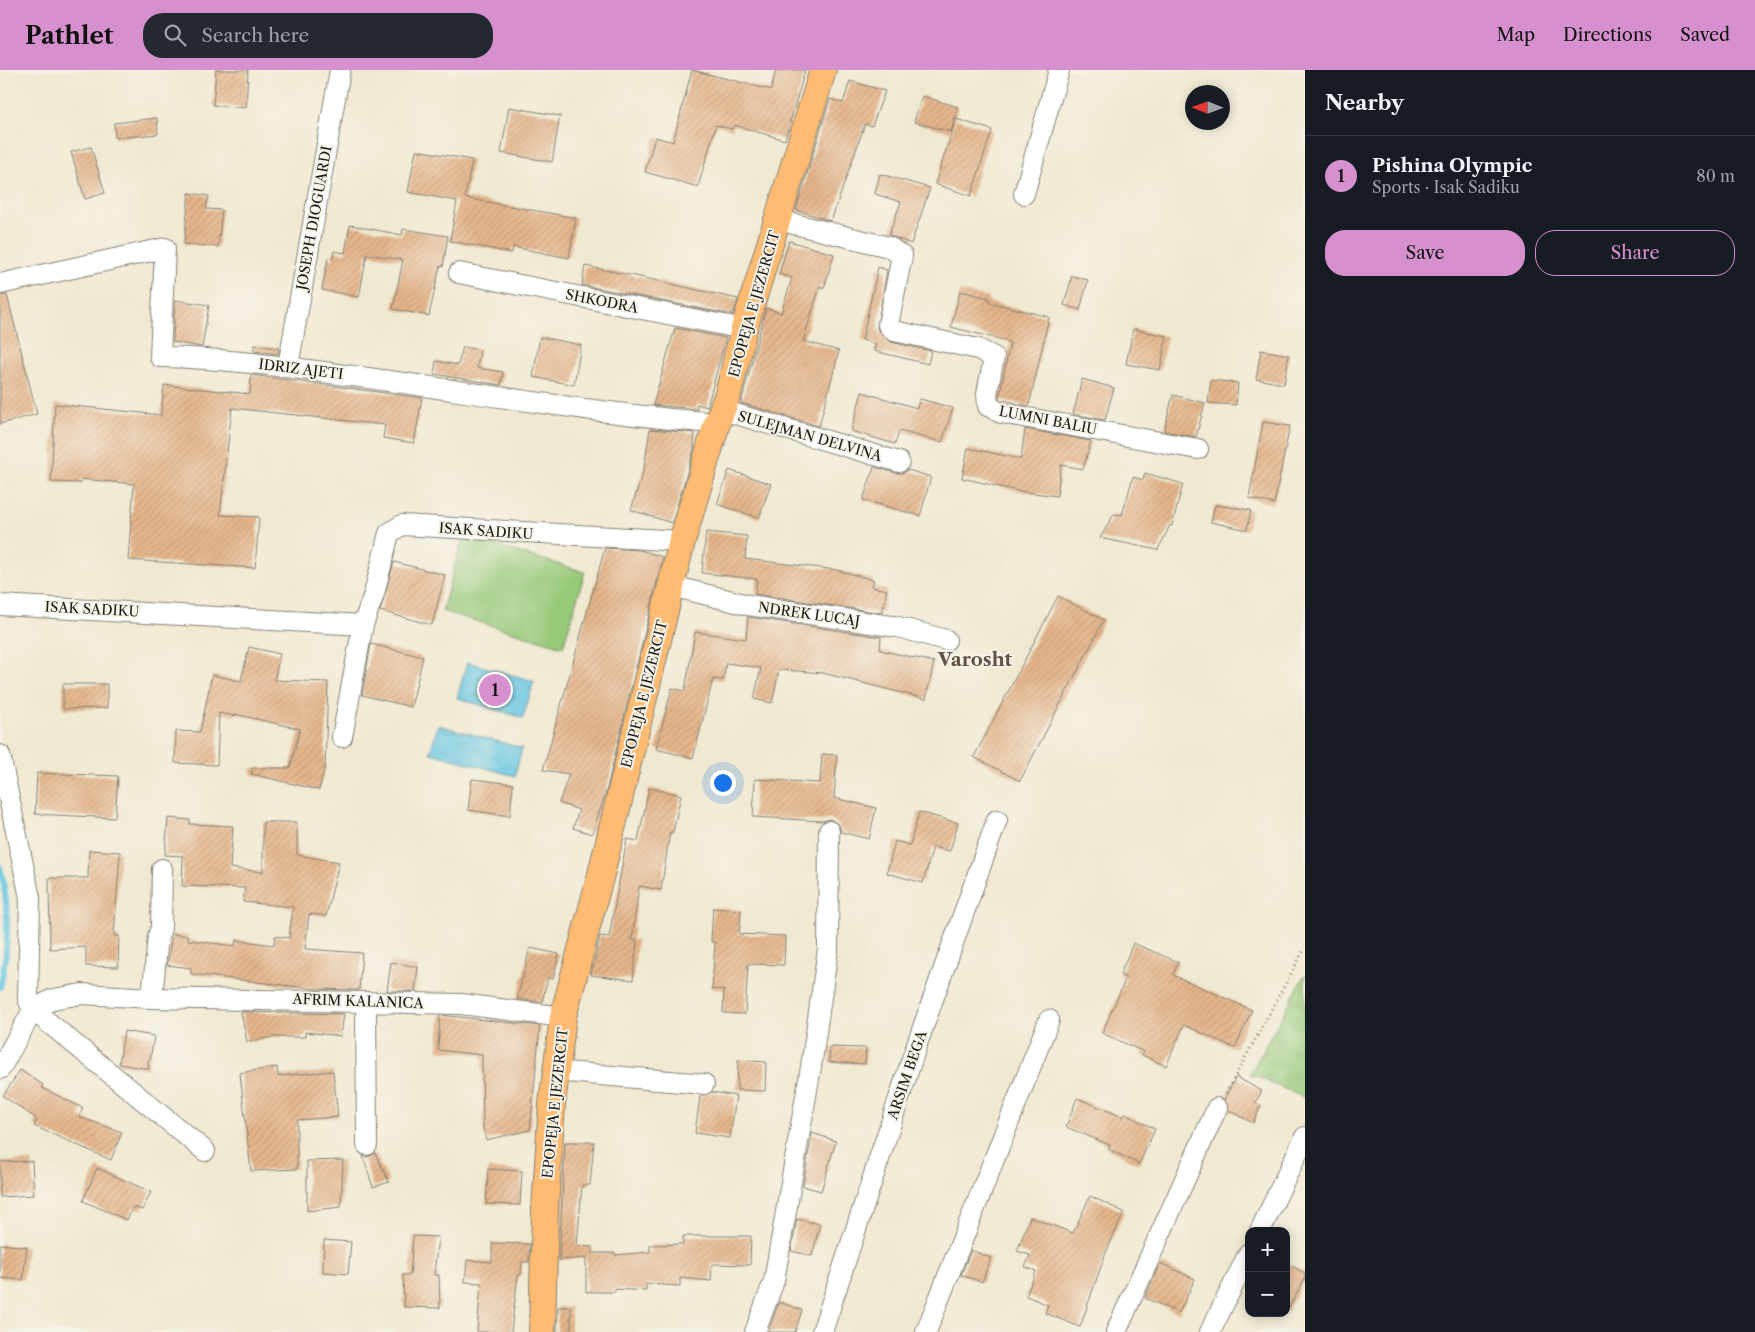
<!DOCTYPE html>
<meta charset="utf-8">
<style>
body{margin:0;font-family:"Libre Caslon Text",serif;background:#242831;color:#f1f3f6}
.controls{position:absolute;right:15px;bottom:15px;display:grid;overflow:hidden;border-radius:10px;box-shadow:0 2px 12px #0003}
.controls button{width:45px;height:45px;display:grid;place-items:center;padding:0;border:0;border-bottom:1px solid #363941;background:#171b24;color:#f1f3f6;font:25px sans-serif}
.compass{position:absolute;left:1185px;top:15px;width:45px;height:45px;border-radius:50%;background:#171b24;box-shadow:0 2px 12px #0003;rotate:271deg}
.you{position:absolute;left:722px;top:712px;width:18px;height:18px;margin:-12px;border:4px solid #fff;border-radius:50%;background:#1a73e8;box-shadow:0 0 0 8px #1a73e833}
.badge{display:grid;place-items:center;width:32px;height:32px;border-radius:50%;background:#d690ce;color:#111;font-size:16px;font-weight:700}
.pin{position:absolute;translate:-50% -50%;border:2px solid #fff;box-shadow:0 1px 5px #0006}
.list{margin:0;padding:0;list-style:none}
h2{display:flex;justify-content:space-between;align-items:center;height:65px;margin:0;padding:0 20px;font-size:21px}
h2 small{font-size:16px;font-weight:400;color:#9ea1a6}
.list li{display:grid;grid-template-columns:32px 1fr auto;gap:15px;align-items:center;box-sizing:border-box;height:80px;padding:0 20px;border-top:1px solid #363941}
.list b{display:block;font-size:19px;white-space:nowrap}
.list p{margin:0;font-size:16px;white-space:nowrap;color:#9ea1a6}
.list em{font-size:16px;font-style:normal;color:#9ea1a6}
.actions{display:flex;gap:10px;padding:15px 20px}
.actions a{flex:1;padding:11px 0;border:1px solid #d690ce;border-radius:20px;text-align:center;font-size:18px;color:#d690ce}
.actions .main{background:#d690ce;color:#111}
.icon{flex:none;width:28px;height:28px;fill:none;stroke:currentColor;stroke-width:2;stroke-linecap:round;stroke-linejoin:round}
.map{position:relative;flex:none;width:1305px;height:1262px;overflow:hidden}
header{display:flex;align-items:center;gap:30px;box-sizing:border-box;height:70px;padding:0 25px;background:#d690ce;color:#111}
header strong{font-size:24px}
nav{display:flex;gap:28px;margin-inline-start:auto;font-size:18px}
.search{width:350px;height:45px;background:#242831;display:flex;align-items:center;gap:12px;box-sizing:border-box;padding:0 18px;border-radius:20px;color:#9ea1a6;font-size:19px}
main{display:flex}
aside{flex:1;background:#171b24}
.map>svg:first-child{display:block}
.grass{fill:url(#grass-tufts);stroke:#5a724a}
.garden{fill:#97c979;stroke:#5a724a}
.water{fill:url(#water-ripples);stroke:#40717f}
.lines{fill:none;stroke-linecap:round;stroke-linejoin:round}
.stream{stroke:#64c6e2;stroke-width:6}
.building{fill:url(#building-hatch)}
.minor-casing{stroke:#868276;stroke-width:22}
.major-casing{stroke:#868276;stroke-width:28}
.path{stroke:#868276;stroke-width:3;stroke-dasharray:1 4;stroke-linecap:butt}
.minor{stroke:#fff;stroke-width:20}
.major{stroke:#ffbb71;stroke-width:26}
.labels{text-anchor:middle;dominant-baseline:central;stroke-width:4;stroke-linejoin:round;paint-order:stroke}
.street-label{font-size:14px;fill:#1c1c1c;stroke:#f7f3e8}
.district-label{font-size:19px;font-weight:bold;fill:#635243;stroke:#f7f3e8}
</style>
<header>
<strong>Pathlet</strong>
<div class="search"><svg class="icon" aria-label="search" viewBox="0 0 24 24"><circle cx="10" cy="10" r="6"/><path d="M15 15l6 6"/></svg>Search here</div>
<nav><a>Map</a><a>Directions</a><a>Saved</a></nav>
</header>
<main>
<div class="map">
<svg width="1305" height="1262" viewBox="0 0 1305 1262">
<defs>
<pattern id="grass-tufts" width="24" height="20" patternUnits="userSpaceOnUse" patternTransform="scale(1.25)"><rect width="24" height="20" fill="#97c979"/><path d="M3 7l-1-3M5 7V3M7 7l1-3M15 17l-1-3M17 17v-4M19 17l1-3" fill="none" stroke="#82ac68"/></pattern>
<pattern id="water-ripples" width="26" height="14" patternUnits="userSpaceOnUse" patternTransform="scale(1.25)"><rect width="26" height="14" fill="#64c6e2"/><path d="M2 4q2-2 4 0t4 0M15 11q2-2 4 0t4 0" fill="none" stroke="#56aac1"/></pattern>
<pattern id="building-hatch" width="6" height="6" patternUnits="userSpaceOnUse" patternTransform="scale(1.25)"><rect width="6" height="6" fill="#e6b68b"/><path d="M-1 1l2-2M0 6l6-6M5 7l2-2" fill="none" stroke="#c59c77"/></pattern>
</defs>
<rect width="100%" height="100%" fill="#f7f3e8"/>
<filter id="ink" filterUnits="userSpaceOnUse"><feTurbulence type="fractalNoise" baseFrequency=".02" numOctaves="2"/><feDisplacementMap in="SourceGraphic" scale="10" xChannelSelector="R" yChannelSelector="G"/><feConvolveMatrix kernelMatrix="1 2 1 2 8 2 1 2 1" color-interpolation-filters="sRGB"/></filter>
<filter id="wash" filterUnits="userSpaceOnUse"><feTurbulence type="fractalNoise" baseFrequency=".0096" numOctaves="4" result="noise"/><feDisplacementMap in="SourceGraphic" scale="20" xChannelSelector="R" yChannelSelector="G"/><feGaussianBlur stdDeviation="1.12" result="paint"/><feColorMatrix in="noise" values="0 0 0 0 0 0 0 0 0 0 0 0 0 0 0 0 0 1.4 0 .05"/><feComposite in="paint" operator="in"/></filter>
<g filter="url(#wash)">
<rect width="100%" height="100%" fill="#f0e9d1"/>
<path class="grass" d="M1305,904V1028L1250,1004Z"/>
<path class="garden" d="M463,466L585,502L563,577L442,541Z"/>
<path class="water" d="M467,592L534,611L523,648L457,628Z
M438,655L522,678L515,706L430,683Z"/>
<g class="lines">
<path class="stream" d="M0,797C10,836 9,879 0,917"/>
</g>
<g id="blocks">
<path class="building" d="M216,0H248L246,38L213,35Z
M692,0L771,20L776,0H805L785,70L734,55L732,59L716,55L698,117L645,102L655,67L673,72Z
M850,11L885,21L872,56L865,54L831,151L796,140L830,29L843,33Z
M922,26L958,37L951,62L914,52Z
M509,37L560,46L552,92L501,83Z
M157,48L158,64L115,68L114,53Z
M956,49L992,60L971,126L935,114Z
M91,77L105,123L85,129L71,82Z
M416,80L472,90L465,128L576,148L569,188L513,177L512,183L450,171L457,131L408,122Z
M880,104L930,118L911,174L889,165L901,132L875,124Z
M189,123L209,126L206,139L222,140L218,177L184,174Z
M350,155L402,165L403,159L448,166L443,197L440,196L429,246L393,239L403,190L367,184L359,227L322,220L328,188L333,189L334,181L345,183Z
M789,171L834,184L824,218L820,216L803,271L839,281L819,356L741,333L766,238L781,243L792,208L779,204Z
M585,196L645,208L738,229L733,245L582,215Z
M878,197L887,200L877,259L891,272L931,281L928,294L874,281L876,274L862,270Z
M1072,206L1088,210L1080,240L1064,235Z
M960,221L989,228V232L1049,247L1029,336L999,329L1010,273L1007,271L951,257Z
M7,225L37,344L0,354V226Z
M175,230L209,235L202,277L173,272Z
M675,258L726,268L707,337L697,334V339L653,335Z
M1133,259L1167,266L1160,300L1126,294Z
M540,267L581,275L574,315L533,307Z
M254,275L279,278L278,284L254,281Z
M463,277L480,280L477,298L503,302L501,315L434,304L436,291L458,295Z
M1261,280L1289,285L1284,314L1256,309Z
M251,305L422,328L414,373L383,368L385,355L232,338L220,445L259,447L255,498L128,490L134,414L81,409V413L51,412L55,334L161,345L164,315L250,324Z
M1082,309L1114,318L1105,350L1073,344Z
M1211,310L1238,313L1236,335L1208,333Z
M862,322L917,338L920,329L953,338L942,372L899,361L895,374L851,361Z
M1173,325L1205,333L1196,367L1164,361Z
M1263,352L1290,356L1274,434L1249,428Z
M650,359L695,363L694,379L672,453L631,440L644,398Z
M1025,359L1091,371L1083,399L1061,395L1057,426L1018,421L962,408L968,378L1021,389Z
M874,397L896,403H902L908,400L931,407L920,446L863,430Z
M729,400L771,414L759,448L717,434Z
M1145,403L1183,414L1172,456L1170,455L1158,480L1100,468L1114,444L1122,445L1133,407L1143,410Z
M1215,435L1251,440L1247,460L1211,452Z
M706,462L747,466L745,489L837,500L874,510L872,517L887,520L882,543L755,524L757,509L702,503Z
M605,478L640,480L663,487L606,722L592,764L573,758L579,740L559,733L569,704L543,700Z
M394,492L445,505L432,555L380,541Z
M1058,526L1104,550L1020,711L974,687Z
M748,547L881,567L880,580L934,592L926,629L823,603L784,600H779L772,633L754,629L761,598L726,593L723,610L713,609L693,688L656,679L672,618L685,621L695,562L746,569Z
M371,574L423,587L411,637L362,625Z
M249,577L280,584L274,610L328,612L325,697L319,720L251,704L252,698H290L300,659L235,644V646L219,643L217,695L175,693L176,661L200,662L212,605L241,611Z
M63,614H107V638L63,639Z
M822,684L837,685L834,728L876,738L869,769L841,762L839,755L830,749L822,751L753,747L755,709L820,713Z
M37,703L118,706L115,748L35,744Z
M472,709L513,714L510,746L468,740Z
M649,718L681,725L673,762H670L661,820L639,816L632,870H637L633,910L591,905L600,866L609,867L627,769L638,771Z
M919,742L958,753L950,781L933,777L923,813L887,803L895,771L910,775Z
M168,748L190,750V754L233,756L230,798L263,802V752H297V785L339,792L326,846L309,844L305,879L362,883L359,920L316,919L191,904V898L167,895L172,864L189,866L188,870L235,876L236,870L274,875L275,866L289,868L293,837L243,832L245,818L182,816L183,786L165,785Z
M89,780L120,782L114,866H119L118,897L86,896V877L50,879L49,808H88Z
M713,838L741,840L739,864L785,866L784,895L748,894L745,944L723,943L724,920L712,919L715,872H711Z
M1133,873L1178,892L1173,905L1252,940L1235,978L1184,955L1166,996L1142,985L1144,982L1102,963L1126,908L1120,905Z
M530,878L559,884L553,909L548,907L542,932L517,929Z
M391,892L418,897L415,921H387Z
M241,942L344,944L341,966L305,962V967H273L247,972Z
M440,945L540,956L530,1060L486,1070L483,1058L482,985L438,980Z
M124,961L154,966L150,990H148L149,999L119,994Z
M830,977L866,978L865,994L829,992Z
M738,990L766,992L765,1021L737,1020Z
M277,997L278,1006L333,1001L338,1047L297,1050V1099L251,1101L240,1003Z
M20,1000L43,1015L42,1018L83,1038L79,1047L122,1062L111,1090L34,1056L37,1049L3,1026Z
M1236,1007L1262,1021L1255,1033L1261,1036L1253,1053L1228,1040L1224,1029Z
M712,1022L736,1026L730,1068L695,1063L700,1026Z
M1077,1028L1123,1047L1125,1044L1155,1059L1139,1094L1108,1079L1110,1075L1066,1057Z
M812,1063L836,1071L821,1121L803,1116Z
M565,1072H594L590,1115H582L577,1176L592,1177V1183H615V1185L650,1182V1175L683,1174V1166H751L750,1195L712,1194L711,1211L680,1208V1216L646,1214V1221L615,1219V1222H586V1188L559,1190Z
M375,1083L389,1112L373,1117L363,1086L368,1087Z
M343,1090L341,1137L307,1141V1091Z
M32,1091L34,1125L0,1127V1092Z
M97,1098L151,1122L142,1140L133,1137L127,1150L83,1131Z
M488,1099L522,1101L520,1135L486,1134Z
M1090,1126L1124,1142L1105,1185L1080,1257L1045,1243L1048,1235L1026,1226L1036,1201L1025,1197L1030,1185L1017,1181L1030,1147L1073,1163Z
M797,1149L820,1154L812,1186L791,1181Z
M413,1166L438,1167L434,1205H439L440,1238L404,1237L403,1205H410Z
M324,1170L351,1172L348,1204L323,1202Z
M492,1173L529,1174V1192H522L521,1205H518L511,1262H477L481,1213L465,1212L467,1190L492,1192Z
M0,1174L27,1177L23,1210L0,1208Z
M971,1180L991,1188L982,1212L961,1205Z
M1160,1193L1195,1209L1179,1243L1145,1228Z
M1286,1193L1305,1203V1209L1286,1243Z
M779,1232L802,1240L795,1262H768Z
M558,1237H571V1262H557Z"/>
</g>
</g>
<g filter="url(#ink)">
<use href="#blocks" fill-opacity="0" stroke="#868276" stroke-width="1"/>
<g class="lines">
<g class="minor-casing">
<path id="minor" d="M1024,124L1059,0
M778,150L889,177L902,186L888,255L894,261L978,279L994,287L987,324L988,336L1001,343L1198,379
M459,203L744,259
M0,214L165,178L160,287C227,288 293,298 360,307C479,323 598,344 717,353
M288,297L340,0
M722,340L899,392
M672,516L748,535L898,557L946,570
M0,535L363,555L374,524L389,463L402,455L682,471
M342,667L363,555
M0,685L30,828L28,929L33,940L205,1081
M152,928L158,866L161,858L162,799
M366,932L367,1075
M0,999L33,940L53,929L82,924L152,928L461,934L563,947
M555,1001L704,1014
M1260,1161L1305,1067
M755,1262L774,1211L811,997L828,879L829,761
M822,1262L917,974L997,750
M926,1262L1049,950
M1116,1262L1217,1038
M1210,1262L1249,1183"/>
</g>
<g class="major-casing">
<path id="major" d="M542,1262L545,1138L552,1034L563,947L601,804L682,471L717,353L728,324L744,259L823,0"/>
</g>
<path class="path" d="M1226,1023L1305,878"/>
<use href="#minor" class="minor"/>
<use href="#major" class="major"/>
</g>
</g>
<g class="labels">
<g class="street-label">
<text transform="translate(314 148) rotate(-80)">JOSEPH DIOGUARDI</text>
<text transform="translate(602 231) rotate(11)">SHKODRA</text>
<text transform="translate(754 234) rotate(-74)">EPOPEJA E JEZERCIT</text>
<text transform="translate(301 299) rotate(7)">IDRIZ AJETI</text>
<text transform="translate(1048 350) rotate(11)">LUMNI BALIU</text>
<text transform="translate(810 366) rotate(16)">SULEJMAN DELVINA</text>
<text transform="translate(486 461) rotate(4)">ISAK SADIKU</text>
<text transform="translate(92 539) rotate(3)">ISAK SADIKU</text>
<text transform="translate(809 544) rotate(8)">NDREK LUCAJ</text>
<text transform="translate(644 624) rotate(-76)">EPOPEJA E JEZERCIT</text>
<text transform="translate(358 931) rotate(2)">AFRIM KALANICA</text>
<text transform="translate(907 1005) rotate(-71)">ARSIM BEGA</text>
<text transform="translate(555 1033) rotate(-84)">EPOPEJA E JEZERCIT</text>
</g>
<g class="district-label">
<text x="975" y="589">Varosht</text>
</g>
</g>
</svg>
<div class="controls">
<button>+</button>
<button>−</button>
</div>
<svg class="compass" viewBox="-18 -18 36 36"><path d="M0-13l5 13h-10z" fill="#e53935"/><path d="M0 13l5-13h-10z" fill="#9ea1a6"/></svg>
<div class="you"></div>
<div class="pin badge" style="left:495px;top:620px">1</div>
</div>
<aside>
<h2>Nearby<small></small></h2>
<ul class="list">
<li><span class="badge">1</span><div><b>Pishina Olympic</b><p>Sports · Isak Sadiku</p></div><em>80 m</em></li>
</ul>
<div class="actions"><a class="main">Save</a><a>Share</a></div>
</aside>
</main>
